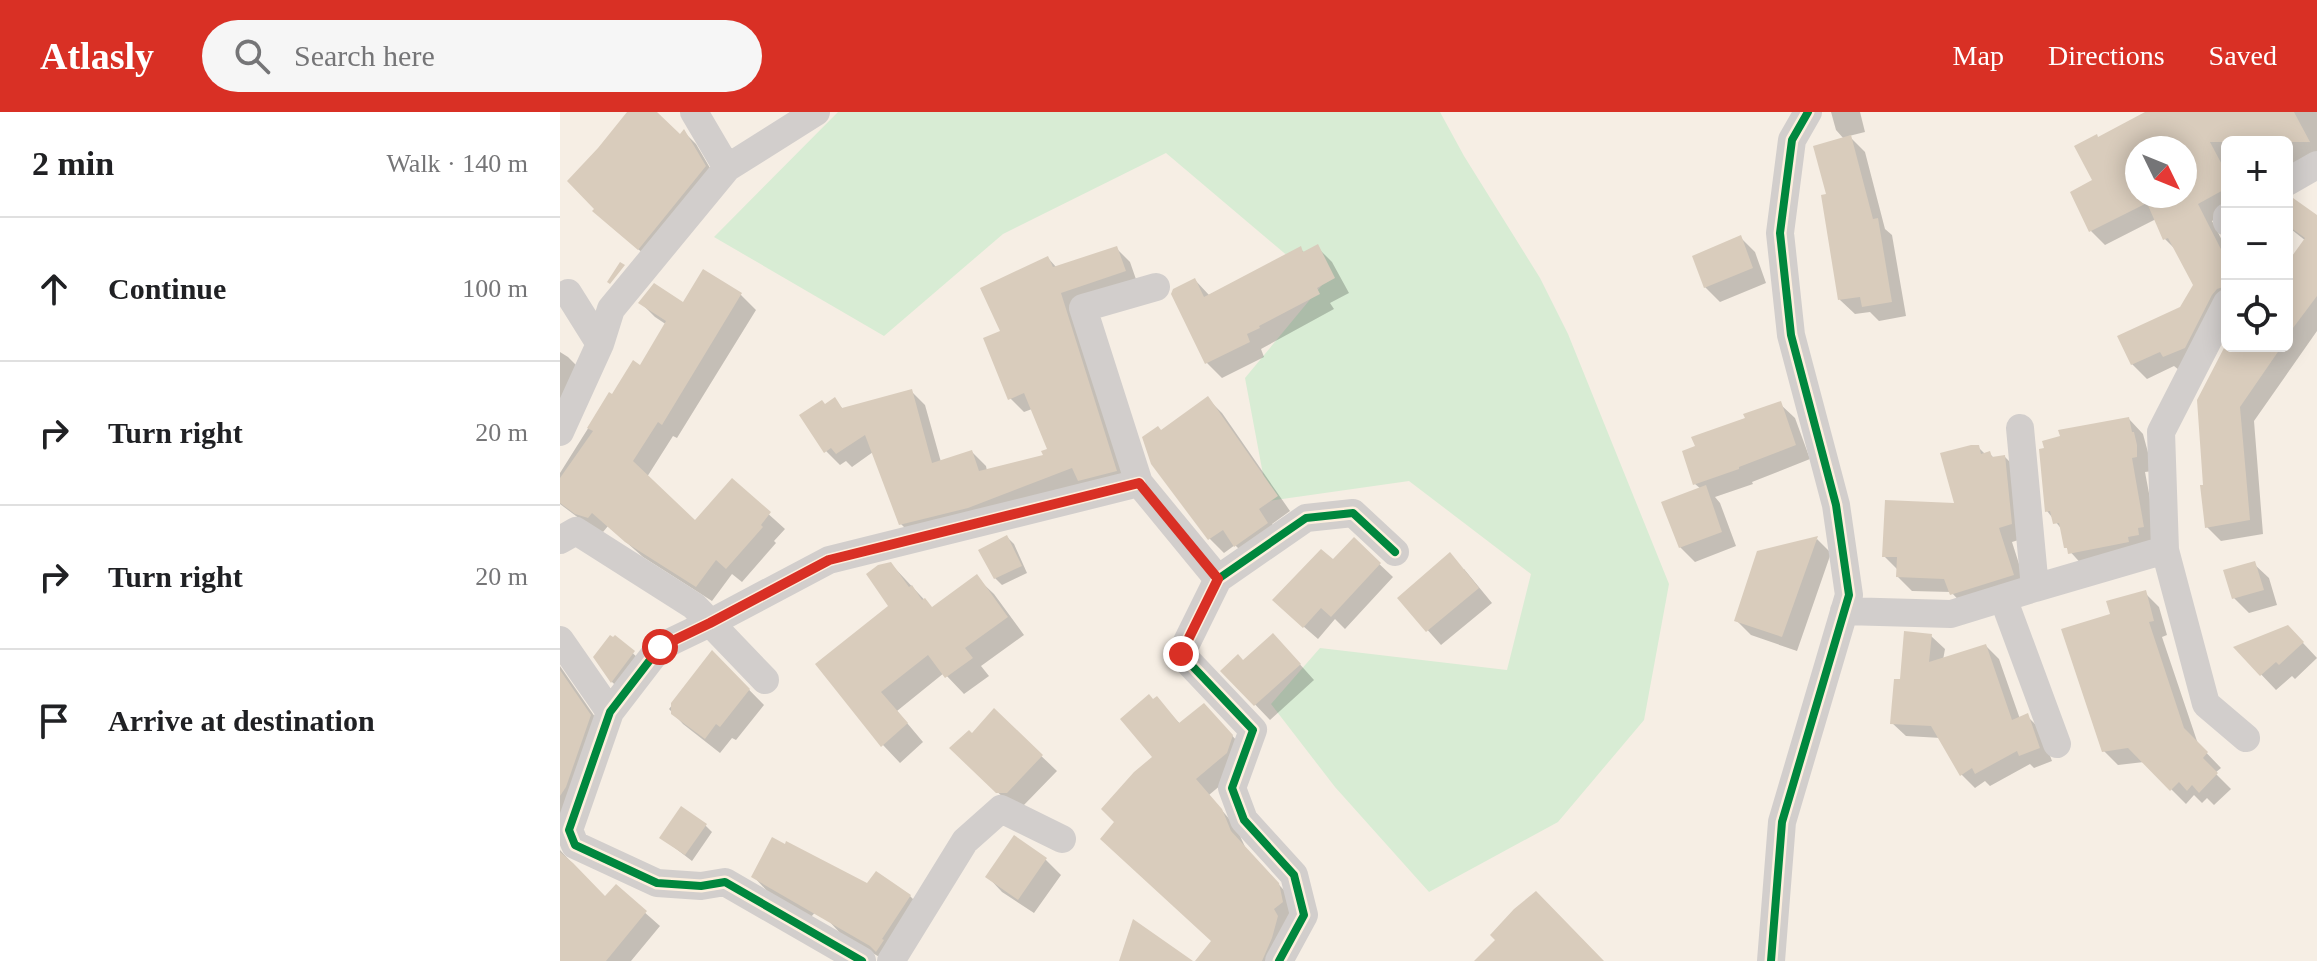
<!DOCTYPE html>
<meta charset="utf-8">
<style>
body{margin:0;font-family:Georgia,serif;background:#f6f6f6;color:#202124}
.controls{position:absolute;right:24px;top:24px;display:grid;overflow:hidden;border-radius:12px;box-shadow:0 4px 20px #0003}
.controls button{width:72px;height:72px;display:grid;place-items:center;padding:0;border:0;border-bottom:2px solid #e0e0e0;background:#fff;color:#202124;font:40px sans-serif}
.compass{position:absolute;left:1565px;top:24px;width:72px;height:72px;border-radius:50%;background:#fff;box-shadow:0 4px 20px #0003;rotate:133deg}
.stop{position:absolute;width:24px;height:24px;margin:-18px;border:6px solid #d93025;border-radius:50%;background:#fff}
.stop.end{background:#d93025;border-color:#fff;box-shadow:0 2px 8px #0008}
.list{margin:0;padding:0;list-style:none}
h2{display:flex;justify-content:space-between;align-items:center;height:104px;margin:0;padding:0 32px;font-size:34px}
h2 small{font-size:26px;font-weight:400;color:#757577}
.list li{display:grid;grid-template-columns:52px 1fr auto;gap:24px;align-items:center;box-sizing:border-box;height:144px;padding:0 32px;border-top:2px solid #e0e0e0}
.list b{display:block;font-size:30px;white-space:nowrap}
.list em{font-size:26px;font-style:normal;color:#757577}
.icon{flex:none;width:44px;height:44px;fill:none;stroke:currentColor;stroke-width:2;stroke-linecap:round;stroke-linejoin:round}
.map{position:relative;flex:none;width:1757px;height:849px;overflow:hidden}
header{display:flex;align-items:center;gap:48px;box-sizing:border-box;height:112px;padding:0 40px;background:#d93025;color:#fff}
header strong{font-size:38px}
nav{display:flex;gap:44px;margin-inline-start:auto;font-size:28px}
.search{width:560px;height:72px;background:#f6f6f6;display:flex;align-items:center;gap:20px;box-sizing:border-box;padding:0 28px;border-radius:44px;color:#757577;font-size:30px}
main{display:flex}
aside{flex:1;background:#fff}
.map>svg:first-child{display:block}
.green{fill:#d8ecd4}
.shadow{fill:#0003;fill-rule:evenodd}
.building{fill:#d9ccbc;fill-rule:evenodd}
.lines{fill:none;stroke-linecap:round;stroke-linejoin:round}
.minor{stroke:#d2cecc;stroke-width:28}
.cycleway-casing{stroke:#fdefdd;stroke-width:13}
.cycleway{stroke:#00873e;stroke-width:8}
.route{stroke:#d93025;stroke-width:10}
</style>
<header>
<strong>Atlasly</strong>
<div class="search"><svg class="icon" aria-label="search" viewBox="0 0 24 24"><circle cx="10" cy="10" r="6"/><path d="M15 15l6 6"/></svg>Search here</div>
<nav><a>Map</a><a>Directions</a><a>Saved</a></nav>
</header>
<main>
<aside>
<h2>2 min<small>Walk · 140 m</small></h2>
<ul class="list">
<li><svg class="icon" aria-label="ahead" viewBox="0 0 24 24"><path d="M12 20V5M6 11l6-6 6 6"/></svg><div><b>Continue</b></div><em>100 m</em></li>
<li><svg class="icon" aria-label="right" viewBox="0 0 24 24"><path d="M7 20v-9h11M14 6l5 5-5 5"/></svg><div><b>Turn right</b></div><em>20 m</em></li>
<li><svg class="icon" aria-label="right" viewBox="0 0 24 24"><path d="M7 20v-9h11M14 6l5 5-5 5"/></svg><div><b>Turn right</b></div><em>20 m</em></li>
<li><svg class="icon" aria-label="arrive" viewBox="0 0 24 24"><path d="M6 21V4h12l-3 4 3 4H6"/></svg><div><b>Arrive at destination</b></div></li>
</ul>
</aside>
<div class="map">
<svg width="1757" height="849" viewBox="0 0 1757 849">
<rect width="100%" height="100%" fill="#f6eee4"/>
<path class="green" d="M278,0H880L904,44L980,166L1008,222L1109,472L1084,608L998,710L869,780L775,675L711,592L760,536L947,558L971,462L849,369L708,389L685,266L762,173L606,41L443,122L324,224L154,125Z"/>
<path class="shadow" d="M69,0H94L120,25L124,20L136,32L157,68L91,148L47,111Z
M1271,0H1300L1305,20L1289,24L1305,40L1325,117L1332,123L1346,204L1319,209L1310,200L1295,202L1280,188L1268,83L1284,27L1276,18Z
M1590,0H1757V51L1727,67V30H1667V101L1652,109L1667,138V196L1619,258L1614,254L1587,267L1572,252L1621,196L1635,173L1618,140L1605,127L1596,107L1545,133L1531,119L1539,27ZM1577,36H1625V84H1577Z
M1727,92L1757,105V219L1694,309L1703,422L1661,429L1647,415L1645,374L1668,234H1727V154L1746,129L1727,114Z
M1180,125L1195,140L1206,171L1160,190L1145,175Z
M757,135L772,150L789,181L770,191L774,197L701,237L704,245L662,266L647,251L635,168L649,183L740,137L745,141Z
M556,136L570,150L578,173L514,195L570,373L355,426L341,412L313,340L292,355L286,349L280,353L266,339L265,294L274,288L284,298L351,279L365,293L381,350L412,340L426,354L427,359L485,345L489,338L472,297L464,300L450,286L443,220L488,146L497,156Z
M144,160L181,183L196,198L117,326L113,324L87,365L135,411L172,369L225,417L214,429L216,431L182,470L172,462L152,489L83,445L48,414L43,420L32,416L0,392V361L49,283L52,285L81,255L107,213L95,205L81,191L123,192Z
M0,240L8,245L23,260L0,302Z
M648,287L662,301L730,399L712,412L721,426L690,448L675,433L664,441L650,427L593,350L601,320Z
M1220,292L1235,306L1250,347L1192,370L1193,372L1155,385L1160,391L1176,434L1135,450L1120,435L1141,377L1135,372L1187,307Z
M1569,307L1583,322L1593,359L1585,360L1598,429L1525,456L1506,435L1503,419L1487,399Z
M1418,335L1426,343L1430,342L1435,347L1445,345L1459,359L1465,426L1452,430L1467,477L1406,496L1391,480L1352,479L1338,465V458L1324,444L1396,394Z
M447,425L454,432L467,461L442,473L435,466Z
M1257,427L1271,441L1237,539L1191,523L1176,508Z
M794,428L833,465L785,517L775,507L758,527L728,501Z
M331,452L373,497L416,465L434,482L464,523L421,554L429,564L404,582L384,561L337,599L363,630L340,651L323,633L258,552L331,494Z
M1694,452L1709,466L1717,493L1689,501L1674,486Z
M904,457L932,491L881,533L839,486Z
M1585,481L1599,495L1607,523L1602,525L1638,632L1661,656L1655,661L1671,677L1654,693L1647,686L1642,691L1634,683L1626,692L1584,650L1558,653L1544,639L1552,503Z
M1371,524L1385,537L1383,548L1426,534L1439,547L1460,607L1467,604L1480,617L1492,649L1474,656L1470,652L1430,674L1425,669L1415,676L1401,662L1381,626L1346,624L1332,611L1342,569Z
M56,526L89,556L67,584L52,570L35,545Z
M1743,531L1757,546L1735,567L1732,564L1716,578L1676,536Z
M728,539L754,568L710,608L663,559L684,550Z
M153,541L204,593L176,628L172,626L160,641L123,612L109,597Z
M0,554L44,618L0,730Z
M597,587L621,613L658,608L687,640L681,656L649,683L676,715L686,737L733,788L723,849H637L653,830L595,645L593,589Z
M434,599L497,659L462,695H453L392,636L412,623Z
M145,713L152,720L132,749L102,726Z
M454,726L486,748L501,763L474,801L442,780L428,765Z
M0,738L45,787L56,775L100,814L71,849H0Z
M194,765L308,774L350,784L365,799L326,849L281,822L267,807L274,779L251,805L208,780Z"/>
<path class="building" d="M67,0H97L120,22L124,17L146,54L78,138L32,99L34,97L7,69L38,36Z
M1585,0H1734L1750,30H1650L1667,62V76L1638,92L1667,149V169L1663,175L1657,177L1652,183L1625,236L1603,245L1600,240L1571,253L1557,224L1620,195L1633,173L1608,126L1603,128L1587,91L1529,120L1510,80L1532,68L1514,34L1537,22L1538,25ZM1577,36H1625V84H1577Z
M1291,23L1313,107L1318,106L1332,190L1302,195L1300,185L1278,188L1261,83L1266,82L1253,34Z
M1733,86L1757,103V184L1727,224V151L1745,126L1727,113V87Z
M1181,123L1193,156L1144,176L1132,144Z
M758,132L775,166L757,176L760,182L699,214L700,216L687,222L690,230L645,252L611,182L613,177L635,166L644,185L741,134L743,140Z
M557,134L566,159L501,181L557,359L518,369L512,356L408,396L339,413L305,323L276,342L271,336L264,341L239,303L262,288L265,292L275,285L282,296L352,277L372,351L412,338L419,359L483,343L481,339L487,337L464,281L448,288L423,226L440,219L420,176L488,144L493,155Z
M60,150L65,153L50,172L47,170Z
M143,157L182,181L102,313L98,310L73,349L135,408L172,366L211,400L201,413L203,415L166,457L156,448L136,475L65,430L32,401L28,406L15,402L0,391V366L33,319L27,316L49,280L52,282L73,248L80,253L106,209L78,191L94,171L123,190Z
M1665,234H1722L1680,295L1690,408L1645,416L1640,373H1643L1637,288Z
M648,284L718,384L699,397L708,411L674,435L663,418L648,428L591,352L582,325L598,314L601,318Z
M1221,289L1236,333L1179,355V357L1133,373L1122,339L1135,334L1131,325L1185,306L1183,302Z
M1569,305L1572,320H1574L1577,333V345L1572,346L1584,415L1578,416L1579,423L1568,425L1569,430L1508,442L1507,436H1504L1499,411L1493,412L1490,399L1485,400L1479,337L1484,336L1482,329L1500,324L1498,318Z
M1411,333H1419L1421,342L1430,339L1432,345L1445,343L1452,412L1439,416L1454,463L1390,483L1384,467L1336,465L1337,445H1322L1325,388L1394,391L1380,341Z
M1146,373L1162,420L1119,436L1101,390Z
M447,423L462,454L434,467L418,438Z
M1258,424L1222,525L1174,509L1197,439Z
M794,425L821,451L771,505L761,496L743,516L712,488L761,437L773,447Z
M890,440L919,476L866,520L837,486Z
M1695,449L1704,478L1672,487L1663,458Z
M331,450L349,475L352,473L362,488L365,486L372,495L417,462L448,505L405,536L413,546L385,566L368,543L321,580L348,611L321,635L255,552L328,494L306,462L318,453Z
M1586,478L1594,509L1589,510L1624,616L1648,640L1643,646L1658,661L1639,681L1632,673L1627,679L1619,670L1610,679L1568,636L1542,640L1501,517L1550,502L1546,489Z
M1728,513L1744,530L1719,553L1716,550L1700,564L1673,535Z
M1344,519L1372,522L1369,550L1426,532L1452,608L1468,601L1480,636L1459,644L1457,639L1415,662L1412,656L1400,664L1371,614L1330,612L1334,567H1340Z
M713,521L741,552L694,594L660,559L678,542L683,548Z
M50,523L53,525L55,523L75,539L51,571L33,545Z
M152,538L190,577L160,615L156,612L145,627L111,602V591Z
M0,558L31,603L6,675L0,684Z
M589,582L593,587L597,584L619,611L644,591L673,623L667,641L636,667L662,697L671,719L719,771L723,790L714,797L718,804L712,826L702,849H635L651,829L540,727L554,710L541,697L574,660L592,645L560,607Z
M434,596L483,643L447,681H436L389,636L409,618L412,621Z
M121,694L147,712L125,743L99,726Z
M454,723L487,746L458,788L425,765Z
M212,725L225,732L226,729L307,771L316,759L351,783L322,827L324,828L316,840L310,834L191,765Z
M0,740L13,751L45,784L56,772L87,799L46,849H0Z
M976,779L1044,849H914L935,828L930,823L954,797Z
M573,807L633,849H559Z"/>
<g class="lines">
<path class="minor" d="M134,0L167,56
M1727,70L1757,53
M1667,105V110
M596,175L523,196L579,371L658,467
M1667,191L1601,320L1605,438L1646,592L1686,626
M40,232L51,197L167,56L256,0
M1460,316L1475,476L1605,438
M0,320L40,232L8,181
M0,428L16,419L134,494L205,568
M1443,486L1497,632
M1284,499L1391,502L1475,476
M0,528L50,600
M302,849L165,770L141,774L97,771L15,733L9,718L50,600L100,535L150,511L269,448L579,371
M331,849L405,729L441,697L502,727
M719,849L744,803L734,763L684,708L672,676L693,618L621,542L658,467L746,406L793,401L835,440
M1211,849L1222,710L1289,483L1276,393L1231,223L1220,121L1232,28L1248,0"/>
<g class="cycleway-casing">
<path id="cycleway" d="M302,849L165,770L141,774L97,771L15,733L9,718L50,600L100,535L150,511L269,448L579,371
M719,849L744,803L734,763L684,708L672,676L693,618L621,542L658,467L746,406L793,401L835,440
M1211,849L1222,710L1289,483L1276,393L1231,223L1220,121L1232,28L1248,0"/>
</g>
<use href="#cycleway" class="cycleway"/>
</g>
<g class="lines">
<path class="route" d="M100,535L150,511L269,448L579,371L658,467L621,542"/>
</g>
</svg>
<div class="controls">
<button>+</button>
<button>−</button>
<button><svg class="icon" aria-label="locate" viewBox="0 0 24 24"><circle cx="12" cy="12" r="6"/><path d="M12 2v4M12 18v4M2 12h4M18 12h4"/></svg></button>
</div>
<svg class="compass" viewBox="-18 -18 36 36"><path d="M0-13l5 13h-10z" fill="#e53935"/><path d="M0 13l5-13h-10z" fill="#757577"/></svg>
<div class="stop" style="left:100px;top:535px"></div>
<div class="stop end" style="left:621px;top:542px"></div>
</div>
</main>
